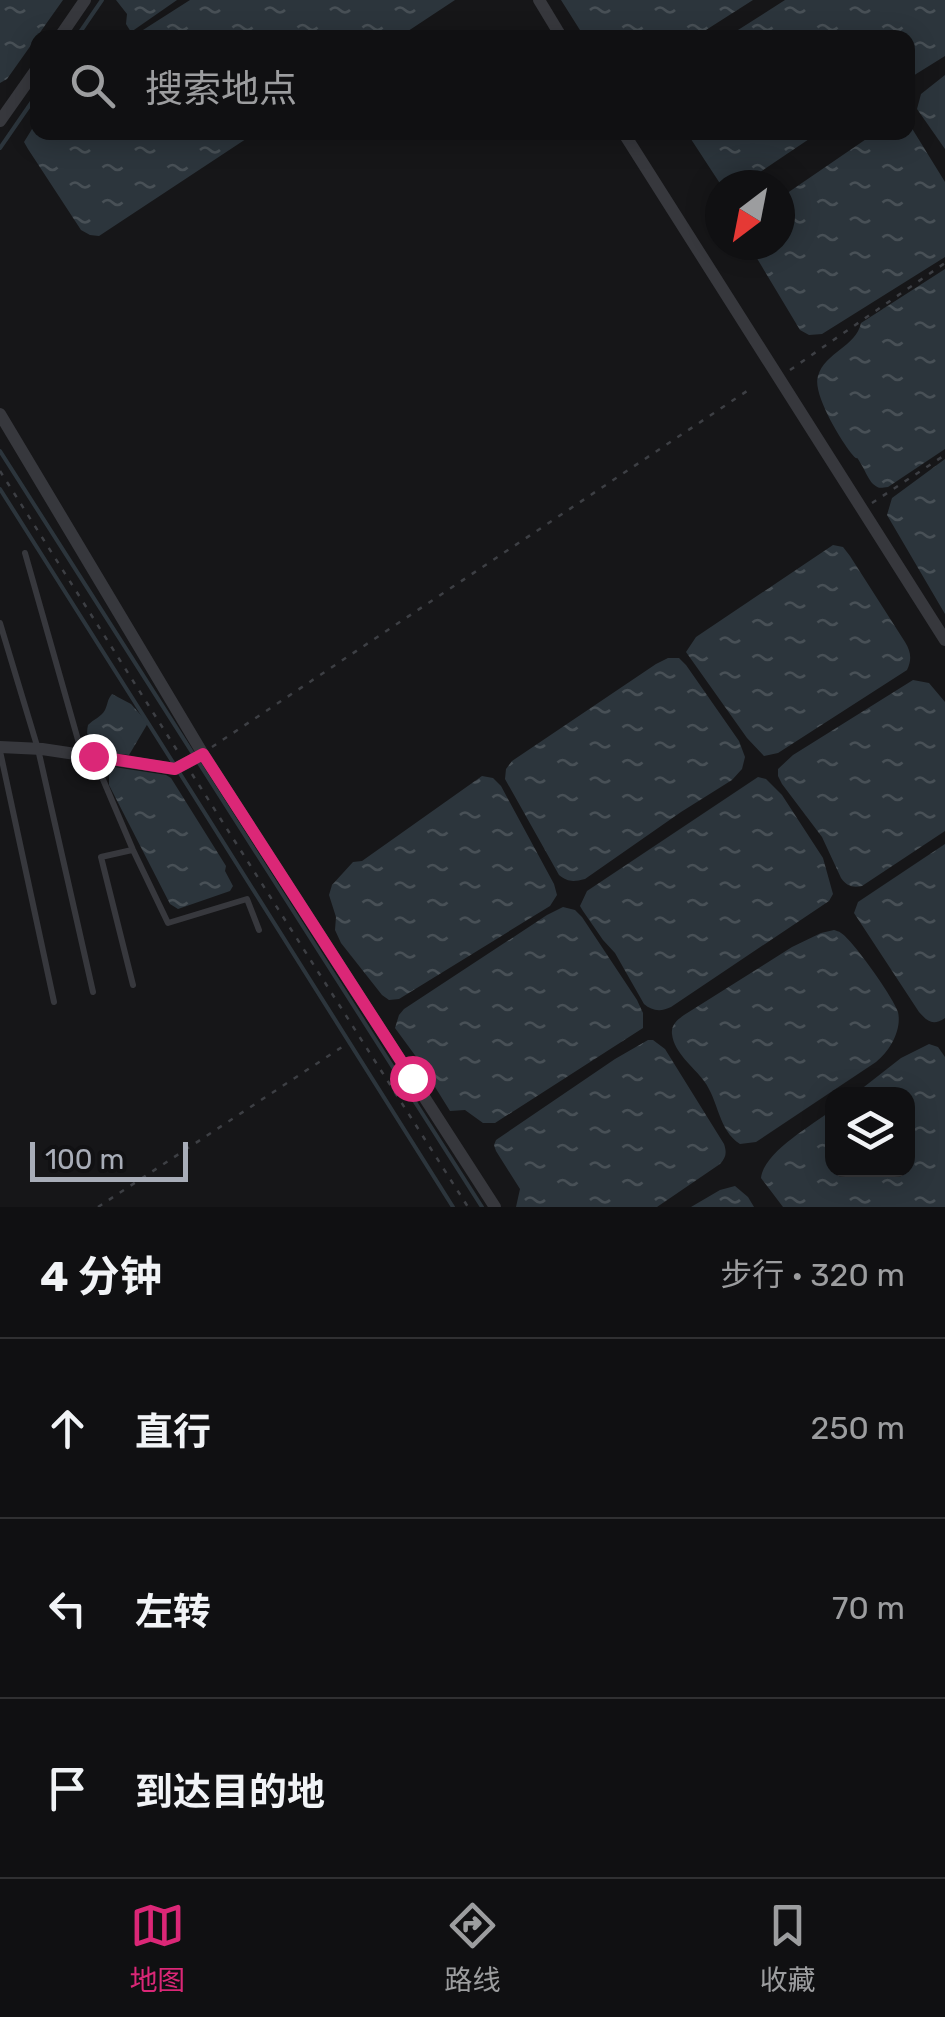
<!DOCTYPE html>
<html lang="zh">
<meta charset="utf-8">
<style>
body{margin:0;font-family:Rubik,"Noto Sans SC",sans-serif;background:#19191b;color:#f1f3f6}
.controls{position:absolute;right:30px;bottom:30px;display:grid;overflow:hidden;border-radius:20px;box-shadow:0 5px 25px #0003}
.controls button{width:90px;height:90px;display:grid;place-items:center;padding:0;border:0;border-bottom:2px solid #303032;background:#101012;color:#f1f3f6;font:50px sans-serif}
.compass{position:absolute;left:705px;top:170px;width:90px;height:90px;border-radius:50%;background:#101012;box-shadow:0 5px 25px #0003;rotate:212deg}
.scale{position:absolute;left:30px;bottom:25px;width:158px;box-sizing:border-box;padding-left:10px;border:5px solid #a8adb8;border-top:0;font-size:28px;line-height:35px;white-space:nowrap;color:#a8adb8;-webkit-text-stroke:8px #111113;paint-order:stroke}
.stop{position:absolute;width:30px;height:30px;margin:-22px;border:8px solid #db2777;border-radius:50%;background:#fff}
.stop.end{background:#db2777;border-color:#fff;box-shadow:0 2px 10px #0008}
.list{margin:0;padding:0;list-style:none}
h2{display:flex;justify-content:space-between;align-items:center;height:130px;margin:0;padding:0 40px;font-size:42px}
h2 small{font-size:32px;font-weight:400;color:#9c9d9f}
.list li{display:grid;grid-template-columns:65px 1fr auto;gap:30px;align-items:center;box-sizing:border-box;height:180px;padding:0 40px;border-top:2px solid #303032}
.list b{display:block;font-size:38px;white-space:nowrap}
.list em{font-size:32px;font-style:normal;color:#9c9d9f}
.icon{flex:none;width:55px;height:55px;fill:none;stroke:currentColor;stroke-width:2;stroke-linecap:round;stroke-linejoin:round}
.map{position:relative;flex:none;width:945px;height:1207px;overflow:hidden}
.search{position:absolute;background:#101012;box-shadow:0 5px 25px #0003;left:30px;right:30px;top:30px;height:110px;display:flex;align-items:center;gap:25px;box-sizing:border-box;padding:0 35px;border-radius:20px;color:#9c9d9f;font-size:38px}
.sheet{height:670px;background:#101012}
nav{display:flex;justify-content:space-around;align-items:center;box-sizing:border-box;height:140px;border-top:2px solid #303032;background:#101012;font-size:28px;color:#9c9d9f}
nav a{display:grid;justify-items:center;gap:5px}
nav .on{color:#db2777}
.map>svg:first-child{display:block}
.water{fill:url(#water-ripples)}
.lines{fill:none;stroke-linecap:round;stroke-linejoin:round}
.stream{stroke:#2c353c;stroke-width:4}
.path{stroke:#3d3f44;stroke-width:2.5;stroke-dasharray:5 8;stroke-linecap:butt}
.lane{stroke:#37383d;stroke-width:6}
.street{stroke:#37383d;stroke-width:12}
.route{stroke:#db2777;stroke-width:12}
</style>
<div class="map">
<svg width="945" height="1207" viewBox="0 0 945 1207">
<defs>
<pattern id="water-ripples" width="26" height="14" patternUnits="userSpaceOnUse" patternTransform="scale(2.5)"><rect width="26" height="14" fill="#2c353c"/><path d="M2 4q2-2 4 0t4 0M15 11q2-2 4 0t4 0" fill="none" stroke="#485056"/></pattern>
</defs>
<rect width="100%" height="100%" fill="#161618"/>
<path class="water" d="M0,0H63L7,79L0,83Z
M116,0H177L131,32L126,24L127,14Z
M190,0H455L399,37H132Z
M561,0H753L695,37L585,38Z
M785,0H945V56L908,79V38L727,37Z
M945,75V149L917,109L921,94Z
M37,121L38,132L255,133L99,236L90,235L81,230L28,149L24,142Z
M908,122L945,182V257L822,334L809,335L800,330L749,245H780V198L875,133L908,132Z
M687,133H818L741,185H721Z
M945,269V449L888,487C880,488 879,489 873,484C868,479 865,470 861,464C854,452 860,464 851,453C840,439 812,393 818,376C825,352 856,347 861,323Z
M945,459V614L887,515L892,498Z
M833,545L843,547L850,556L905,642C911,652 912,659 907,670L778,753L764,756L747,738L686,652L696,637Z
M668,658H679L686,665L739,741L745,757L742,769L732,780L681,812L585,879C573,882 568,882 559,875L505,779L506,769L512,761L656,664Z
M913,680L929,683L945,702V831L862,886C852,888 847,886 841,878L822,837L782,784L778,776V769L793,755Z
M112,694L131,704L148,723L129,755C109,753 82,753 88,725C94,719 101,717 105,710C108,704 107,700 112,694Z
M114,767L166,775L171,778L226,866L225,871L233,886L230,891L178,909L170,904L109,785V768Z
M482,776L493,778L501,786L554,884L557,895L550,906L399,999L389,1000L382,995L341,943L335,930L336,917L329,895L332,885L353,862L362,861Z
M758,777L766,779L782,795L823,858L833,894L829,901L671,1007C661,1012 652,1011 644,1004L615,953L603,940L583,911L580,906L587,891Z
M945,844V1018C933,1026 928,1022 919,1012L854,913L858,902Z
M563,907L575,910L582,917L637,1000L643,1013V1028L495,1123H483L465,1110L450,1111L417,1058L395,1028L399,1015L404,1009L547,915Z
M834,930C836,931 839,931 841,933C852,939 895,1000 898,1012C902,1030 890,1051 876,1062L756,1142L740,1144C718,1130 719,1101 704,1081C694,1067 674,1053 672,1034C671,1025 677,1020 684,1015L792,947L821,933Z
M648,1040H653L665,1049L724,1144C727,1153 726,1157 720,1164L657,1207H516L520,1189L496,1151L494,1145L496,1140L615,1059Z
M929,1044L938,1047L945,1057V1207H783L761,1178C764,1152 811,1126 832,1110V1170H908V1094H855L901,1058Z
M735,1186L748,1197L754,1207H691L720,1190Z"/>
<g class="lines">
<path class="stream" d="M76,38L102,0
M0,148L38,93
M0,451L482,1207
M0,489L174,764
M179,772L453,1207"/>
<path class="path" d="M790,370L945,263
M0,471L180,755
M872,503L945,455
M212,747L753,387
M192,774L468,1207
M98,1207L342,1047"/>
<path class="lane" d="M25,553L82,754
M0,623L38,749L93,992
M0,751L54,1002
M93,756L133,850L168,923L247,899L259,930
M132,850L101,857L133,985"/>
<path class="street" d="M539,0L562,38
M59,38L85,0
M0,121L38,67
M623,132L945,640
M0,414L203,754L495,1207
M0,747L42,749L175,769L203,754"/>
</g>
<g class="lines">
<path class="route" d="M93,756L175,769L203,754L412,1078"/>
</g>
</svg>
<div class="controls">
<button><svg class="icon" aria-label="layers" viewBox="0 0 24 24"><path d="M12 4l9 5-9 5-9-5zM3 14l9 5 9-5"/></svg></button>
</div>
<svg class="compass" viewBox="-18 -18 36 36"><path d="M0-13l5 13h-10z" fill="#e53935"/><path d="M0 13l5-13h-10z" fill="#9c9d9f"/></svg>
<div class="scale">100 m</div>
<div class="stop" style="left:412px;top:1078px"></div>
<div class="stop end" style="left:93px;top:756px"></div>
<div class="search"><svg class="icon" aria-label="search" viewBox="0 0 24 24"><circle cx="10" cy="10" r="6"/><path d="M15 15l6 6"/></svg>搜索地点</div>
</div>
<section class="sheet">
<h2>4 分钟<small>步行 · 320 m</small></h2>
<ul class="list">
<li><svg class="icon" aria-label="ahead" viewBox="0 0 24 24"><path d="M12 20V5M6 11l6-6 6 6"/></svg><div><b>直行</b></div><em>250 m</em></li>
<li><svg class="icon" aria-label="left" viewBox="0 0 24 24"><path d="M17 20v-9H6M10 6l-5 5 5 5"/></svg><div><b>左转</b></div><em>70 m</em></li>
<li><svg class="icon" aria-label="arrive" viewBox="0 0 24 24"><path d="M6 21V4h12l-3 4 3 4H6"/></svg><div><b>到达目的地</b></div></li>
</ul>
</section>
<nav>
<a class="on"><svg class="icon" aria-label="map" viewBox="0 0 24 24"><path d="M3 6l6-2 6 2 6-2v14l-6 2-6-2-6 2zM9 4v14M15 6v14"/></svg>地图</a>
<a><svg class="icon" aria-label="directions" viewBox="0 0 24 24"><path d="M12 3l9 9-9 9-9-9zM9 14v-3h6M13 9l2 2-2 2"/></svg>路线</a>
<a><svg class="icon" aria-label="saved" viewBox="0 0 24 24"><path d="M7 4h10v16l-5-4-5 4z"/></svg>收藏</a>
</nav>
